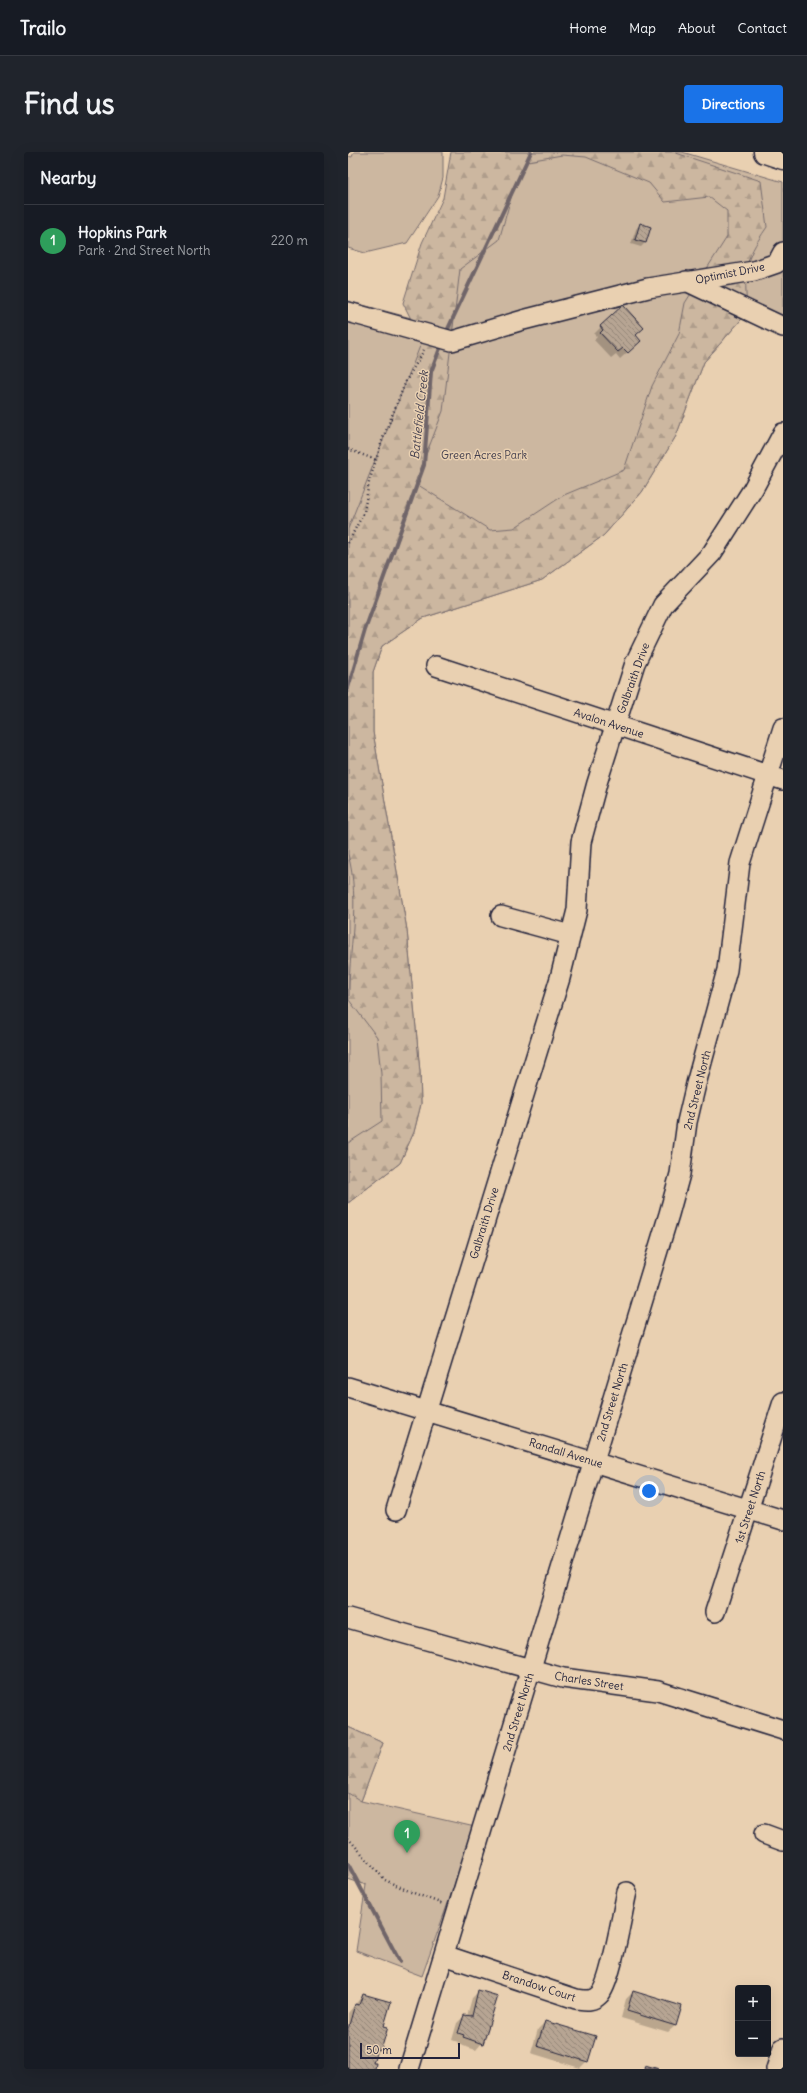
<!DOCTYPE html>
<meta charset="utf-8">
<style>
body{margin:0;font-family:Delius,sans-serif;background:#20242c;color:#f1f3f6}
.controls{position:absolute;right:12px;bottom:12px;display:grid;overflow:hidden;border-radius:4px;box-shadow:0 4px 16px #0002}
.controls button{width:36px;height:36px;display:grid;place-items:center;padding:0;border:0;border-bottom:1px solid #363941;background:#171b24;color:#f1f3f6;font:20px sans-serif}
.scale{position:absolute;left:12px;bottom:10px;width:100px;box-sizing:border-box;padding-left:4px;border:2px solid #22223b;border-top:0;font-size:11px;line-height:14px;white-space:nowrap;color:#22223b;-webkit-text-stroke:3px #e9d0b1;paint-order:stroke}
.you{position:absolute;left:301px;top:1339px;width:14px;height:14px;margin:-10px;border:3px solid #fff;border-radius:50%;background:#1a73e8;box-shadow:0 0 0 6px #1a73e833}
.badge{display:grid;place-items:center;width:26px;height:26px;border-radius:50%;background:#1a73e8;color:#fff;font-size:13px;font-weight:700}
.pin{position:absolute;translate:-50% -33px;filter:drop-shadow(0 1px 2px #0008)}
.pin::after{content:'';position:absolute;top:21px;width:14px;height:12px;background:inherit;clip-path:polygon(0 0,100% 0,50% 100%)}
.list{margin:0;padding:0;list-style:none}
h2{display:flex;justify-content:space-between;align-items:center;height:52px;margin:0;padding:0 16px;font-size:17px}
h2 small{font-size:13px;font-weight:400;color:#9ea1a6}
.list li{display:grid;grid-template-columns:26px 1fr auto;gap:12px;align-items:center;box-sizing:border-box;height:72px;padding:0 16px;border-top:1px solid #363941}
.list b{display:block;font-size:15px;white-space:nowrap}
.list p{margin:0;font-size:13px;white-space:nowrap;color:#9ea1a6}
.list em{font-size:13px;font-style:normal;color:#9ea1a6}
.map{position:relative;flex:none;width:435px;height:1917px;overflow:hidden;border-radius:4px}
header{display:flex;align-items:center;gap:24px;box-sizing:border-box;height:56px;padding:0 20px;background:#171b24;border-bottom:1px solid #363941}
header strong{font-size:19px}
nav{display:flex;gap:22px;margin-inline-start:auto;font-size:14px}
.intro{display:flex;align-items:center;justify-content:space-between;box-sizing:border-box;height:96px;padding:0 24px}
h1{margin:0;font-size:28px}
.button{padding:10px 18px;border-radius:4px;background:#1a73e8;color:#fff;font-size:14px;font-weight:700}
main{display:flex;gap:24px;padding:0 24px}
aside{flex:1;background:#171b24;border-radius:4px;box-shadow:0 4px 16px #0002}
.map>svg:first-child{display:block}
.green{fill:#ccb7a0;stroke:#776c6e}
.forest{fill:url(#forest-firs);stroke:#776c6e;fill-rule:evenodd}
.shadow{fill:#0003}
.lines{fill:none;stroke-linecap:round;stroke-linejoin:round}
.stream{stroke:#6f6569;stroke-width:4}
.building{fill:url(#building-back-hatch);stroke:#22223b}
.minor-casing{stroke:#22223b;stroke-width:22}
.major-casing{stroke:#22223b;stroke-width:25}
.path{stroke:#22223b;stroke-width:2.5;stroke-dasharray:1 3;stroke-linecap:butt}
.minor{stroke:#e9d0b1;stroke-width:19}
.major{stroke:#e9d0b1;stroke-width:22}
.labels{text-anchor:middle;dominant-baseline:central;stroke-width:3;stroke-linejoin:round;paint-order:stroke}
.street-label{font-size:11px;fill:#22223b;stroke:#e9d0b1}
.park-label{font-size:11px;fill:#44404f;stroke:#e9d0b1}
.water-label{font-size:12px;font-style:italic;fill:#423e4e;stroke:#e9d0b1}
</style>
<header>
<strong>Trailo</strong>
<nav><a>Home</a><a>Map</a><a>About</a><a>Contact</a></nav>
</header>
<div class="intro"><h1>Find us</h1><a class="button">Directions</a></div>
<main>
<aside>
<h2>Nearby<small></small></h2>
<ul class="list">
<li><span class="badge" style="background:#2e9e5b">1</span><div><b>Hopkins Park</b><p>Park · 2nd Street North</p></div><em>220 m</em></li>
</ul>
</aside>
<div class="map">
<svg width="435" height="1917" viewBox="0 0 435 1917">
<defs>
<pattern id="forest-firs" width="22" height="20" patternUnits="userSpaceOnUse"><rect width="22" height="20" fill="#ccb7a0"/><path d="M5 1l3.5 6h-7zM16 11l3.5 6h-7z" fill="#af9d8b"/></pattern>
<pattern id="building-back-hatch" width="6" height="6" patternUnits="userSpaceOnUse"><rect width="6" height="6" fill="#b7a593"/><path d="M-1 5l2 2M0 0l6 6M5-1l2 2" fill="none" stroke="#948679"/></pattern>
</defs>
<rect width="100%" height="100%" fill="#e9d0b1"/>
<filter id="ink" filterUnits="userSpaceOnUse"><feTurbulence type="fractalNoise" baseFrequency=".025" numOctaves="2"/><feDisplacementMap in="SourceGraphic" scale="8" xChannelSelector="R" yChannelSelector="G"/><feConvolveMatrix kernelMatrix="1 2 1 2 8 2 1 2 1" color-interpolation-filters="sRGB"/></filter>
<g filter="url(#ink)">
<path class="green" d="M6,0H95V26L90,44L59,91L17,101L0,96V4L4,5Z
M142,0H334L435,30V173L399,161L356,210L328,284L294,340L256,383L194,428L75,466L34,494L25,520V580L59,778L72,920L73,952L66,980L52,1011L0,1051V149L93,174Z
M0,1575L35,1591L13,1649L127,1675L74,1824L8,1799L18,1733L0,1727Z"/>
<path class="forest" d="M103,0H325L413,29L419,75C394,111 397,118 399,161L356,210L328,284L294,340L256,383L194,428L75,466L34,494L25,520V580L59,778L72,920L73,952L66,980L52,1011L0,1051V991L34,969L33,922L29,885L1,848C0,800 13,750 0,702V377L74,189L55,151L74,91L95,46ZM214,3L238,5L301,31L317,50L361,45L379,59V85L337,151L331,182L304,234L276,318L216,343L166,376L142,378L67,331L95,259L112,117L151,88L167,32L180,9Z
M0,1575L35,1591L13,1649L0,1641Z"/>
<path class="shadow" d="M292,72L302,75L297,91L293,95L283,92L288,77Z
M253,175L287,184L285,195L272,207L268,202L263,206L246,188L249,185L246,182Z
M131,1839L134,1891L128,1898L109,1892L110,1890L104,1888L109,1871L116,1864H119L124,1846Z
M285,1840L333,1855L327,1874L320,1880L273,1866L278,1847Z
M15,1843L35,1874L32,1898L26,1904L24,1911L26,1917H0V1861Z
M197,1870L239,1909L232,1916L183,1901L190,1877Z"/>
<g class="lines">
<path class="stream" d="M98,181L183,0
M0,536L17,478L76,313L83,220L94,191
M0,1712L52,1810"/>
</g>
<path class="building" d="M292,71L303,75L298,91L287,88Z
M275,153L296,176L288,183L293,189L280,201L275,196L270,200L252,181L255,178L252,174Z
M130,1838L150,1844L135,1892L115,1885L116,1883L110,1881L116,1863L124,1864Z
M285,1839L334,1854L328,1874L279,1859Z
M15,1842L43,1850L36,1874L40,1875L33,1898L29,1897L25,1911H28L27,1917H0V1877L7,1852L11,1853Z
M197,1869L248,1884L240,1910L189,1894Z
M297,1913L311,1917H296Z"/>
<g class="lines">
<g class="minor-casing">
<path id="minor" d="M338,129L435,175
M0,160L104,189L175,168L300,136L406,119L429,111L435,100
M88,514L435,628
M153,764L222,783
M0,1235L435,1368
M48,1358L212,826L229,758L233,690L249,631L287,511L315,453L364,401L405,337L435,281
M367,1460L435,1250
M0,1466L215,1526L310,1539L435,1578
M416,1682L435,1689
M96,1803L228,1847C237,1848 244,1850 251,1843C263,1832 274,1760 279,1740
M61,1917L321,1062L332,1022L339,970L348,932L379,818L392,711L435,576
M428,1917L435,1896"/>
</g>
<g class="major-casing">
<path id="major" d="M417,0L435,6"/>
</g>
<path class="path" d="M0,297L28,308
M0,391L16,360L21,330L35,286L58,229L76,198
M0,1686L37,1728L63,1740L95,1752"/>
<use href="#minor" class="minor"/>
<use href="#major" class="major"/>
</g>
</g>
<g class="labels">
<g class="street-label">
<text transform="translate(382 121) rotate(-11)">Optimist Drive</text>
<text transform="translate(285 526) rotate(-70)">Galbraith Drive</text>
<text transform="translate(261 571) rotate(18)">Avalon Avenue</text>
<text transform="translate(349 938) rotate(-76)">2nd Street North</text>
<text transform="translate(136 1071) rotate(-73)">Galbraith Drive</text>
<text transform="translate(264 1250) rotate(-73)">2nd Street North</text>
<text transform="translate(218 1301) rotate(17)">Randall Avenue</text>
<text transform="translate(402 1355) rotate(-72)">1st Street North</text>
<text transform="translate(241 1529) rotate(9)">Charles Street</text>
<text transform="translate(170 1560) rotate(-73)">2nd Street North</text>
<text transform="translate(191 1834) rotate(18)">Brandow Court</text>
</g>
<g class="park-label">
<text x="136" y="303">Green Acres Park</text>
</g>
<g class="water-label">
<text transform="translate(71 263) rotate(-84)">Battlefield Creek</text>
</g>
</g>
</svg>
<div class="controls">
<button>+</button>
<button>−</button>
</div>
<div class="scale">50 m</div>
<div class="you"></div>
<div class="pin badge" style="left:59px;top:1701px;background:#2e9e5b">1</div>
</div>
</main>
